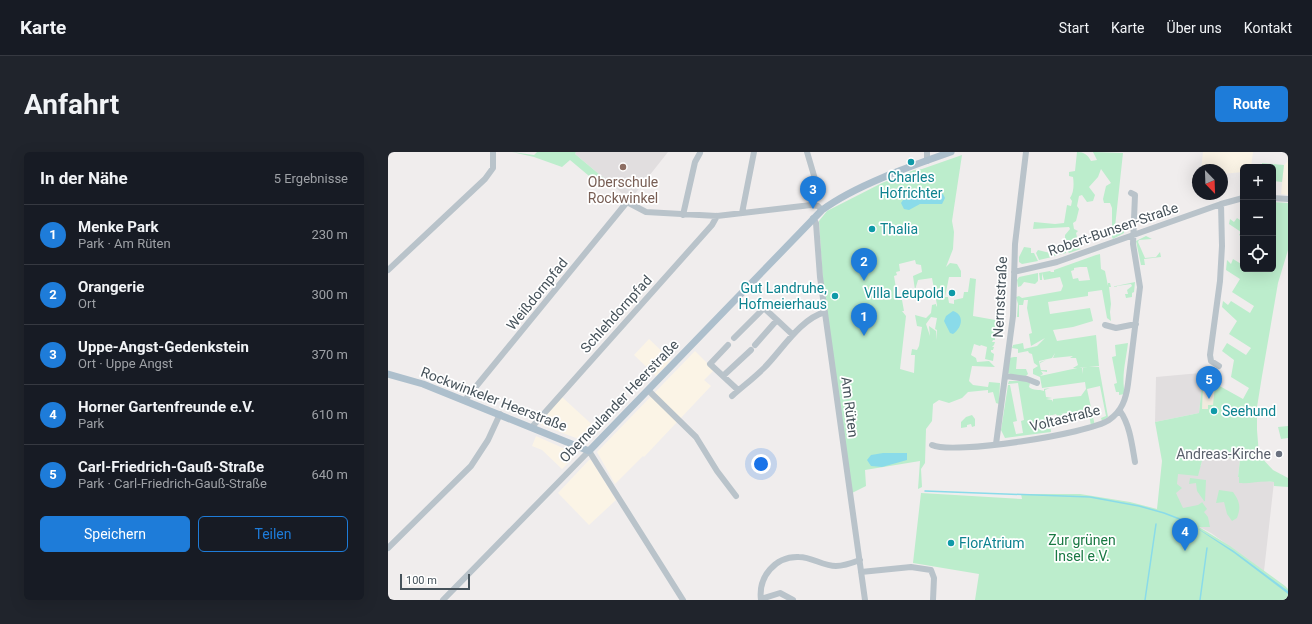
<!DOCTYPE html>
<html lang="de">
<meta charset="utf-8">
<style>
body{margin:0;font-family:Roboto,sans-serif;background:#20242c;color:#f1f3f6}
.controls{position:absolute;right:12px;top:12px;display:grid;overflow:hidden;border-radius:6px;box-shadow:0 4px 16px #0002}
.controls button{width:36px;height:36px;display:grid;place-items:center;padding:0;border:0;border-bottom:1px solid #363941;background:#171b24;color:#f1f3f6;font:20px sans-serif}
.compass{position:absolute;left:804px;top:12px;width:36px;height:36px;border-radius:50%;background:#171b24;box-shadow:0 4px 16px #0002;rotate:157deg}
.scale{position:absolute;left:12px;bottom:10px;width:70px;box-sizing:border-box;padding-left:4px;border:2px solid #46525a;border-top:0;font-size:11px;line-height:14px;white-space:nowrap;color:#46525a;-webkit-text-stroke:3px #fff;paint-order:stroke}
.you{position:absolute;left:373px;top:312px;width:14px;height:14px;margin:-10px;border:3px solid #fff;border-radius:50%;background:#1a73e8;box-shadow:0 0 0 6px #1a73e833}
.badge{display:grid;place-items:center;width:26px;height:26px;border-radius:50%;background:#1e7cd9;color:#fff;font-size:13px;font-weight:700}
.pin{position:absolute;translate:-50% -33px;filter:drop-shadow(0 1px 2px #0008)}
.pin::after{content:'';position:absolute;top:21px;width:14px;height:12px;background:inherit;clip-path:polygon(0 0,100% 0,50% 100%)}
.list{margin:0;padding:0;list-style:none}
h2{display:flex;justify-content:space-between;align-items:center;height:52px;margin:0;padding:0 16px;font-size:17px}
h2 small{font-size:13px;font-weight:400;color:#9ea1a6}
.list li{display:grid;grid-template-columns:26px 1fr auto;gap:12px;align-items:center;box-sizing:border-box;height:60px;padding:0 16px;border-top:1px solid #363941}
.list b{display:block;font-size:15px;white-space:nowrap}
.list p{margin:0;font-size:13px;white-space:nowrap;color:#9ea1a6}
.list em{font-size:13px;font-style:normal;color:#9ea1a6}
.actions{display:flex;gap:8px;padding:12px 16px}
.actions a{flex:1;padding:9px 0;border:1px solid #1e7cd9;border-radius:6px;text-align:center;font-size:14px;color:#1e7cd9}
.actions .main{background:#1e7cd9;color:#fff}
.icon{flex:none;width:22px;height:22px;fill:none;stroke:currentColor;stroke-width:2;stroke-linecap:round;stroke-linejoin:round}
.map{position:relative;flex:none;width:900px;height:448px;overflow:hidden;border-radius:6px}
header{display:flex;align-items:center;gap:24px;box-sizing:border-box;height:56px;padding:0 20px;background:#171b24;border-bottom:1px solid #363941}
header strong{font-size:19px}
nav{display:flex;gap:22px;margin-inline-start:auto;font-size:14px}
.intro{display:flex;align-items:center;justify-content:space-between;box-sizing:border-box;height:96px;padding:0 24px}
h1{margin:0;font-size:28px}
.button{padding:10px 18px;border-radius:6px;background:#1e7cd9;color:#fff;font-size:14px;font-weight:700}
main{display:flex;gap:24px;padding:0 24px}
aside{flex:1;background:#171b24;border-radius:6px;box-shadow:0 4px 16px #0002}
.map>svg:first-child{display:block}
.commercial{fill:#fbf4e6}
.education{fill:#e1dedf}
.green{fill:#bcedcc;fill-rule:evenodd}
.sand{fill:#f1eade}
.water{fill:#8adbe9}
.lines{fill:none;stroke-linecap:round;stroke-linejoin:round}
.stream{stroke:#8adbe9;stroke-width:1.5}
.minor{stroke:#b9c3ca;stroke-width:6}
.major{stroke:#adbfcc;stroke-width:7}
.culture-dot{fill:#0f9aa8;stroke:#fff;stroke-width:1.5}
.education-dot{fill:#8d6e63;stroke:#fff;stroke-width:1.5}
.worship-dot{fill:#6b7280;stroke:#fff;stroke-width:1.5}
.labels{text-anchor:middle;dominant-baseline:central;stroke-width:3.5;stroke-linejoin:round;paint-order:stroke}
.culture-label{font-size:14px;fill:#0d838f;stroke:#fff;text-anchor:start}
.education-label{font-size:14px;fill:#785e54;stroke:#fff}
.street-label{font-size:14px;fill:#46525a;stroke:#fff}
.worship-label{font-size:14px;fill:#5b616d;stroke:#fff;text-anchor:end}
.park-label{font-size:14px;fill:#197943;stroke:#fff}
</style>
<header>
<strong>Karte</strong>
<nav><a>Start</a><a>Karte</a><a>Über uns</a><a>Kontakt</a></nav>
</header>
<div class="intro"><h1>Anfahrt</h1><a class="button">Route</a></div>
<main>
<aside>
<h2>In der Nähe<small>5 Ergebnisse</small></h2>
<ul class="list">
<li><span class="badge">1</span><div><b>Menke Park</b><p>Park · Am Rüten</p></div><em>230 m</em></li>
<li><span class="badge">2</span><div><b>Orangerie</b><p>Ort</p></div><em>300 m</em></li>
<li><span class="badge">3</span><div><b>Uppe-Angst-Gedenkstein</b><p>Ort · Uppe Angst</p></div><em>370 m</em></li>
<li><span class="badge">4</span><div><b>Horner Gartenfreunde e.V.</b><p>Park</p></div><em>610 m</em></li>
<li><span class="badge">5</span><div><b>Carl-Friedrich-Gauß-Straße</b><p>Park · Carl-Friedrich-Gauß-Straße</p></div><em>640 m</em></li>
</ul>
<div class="actions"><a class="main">Speichern</a><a>Teilen</a></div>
</aside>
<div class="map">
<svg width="900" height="448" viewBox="0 0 900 448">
<rect width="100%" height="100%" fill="#f0eded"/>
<path class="commercial" d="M815,0H865L863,15H855V20L834,22V18H813Z
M900,0V43L893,42L896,13L899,10Z
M261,187L283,208L268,224L246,203Z
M307,199L326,218L316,228L323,234L256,305L255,304L227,332L209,300Z
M174,245L211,279L199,290L153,273L151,270Z
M148,284L184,300L186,305L174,317L154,298L144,294Z
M201,308H203L228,348L201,373L170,341Z"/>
<path class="education" d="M188,0H280L242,48L187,2Z
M812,221L814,224H819V233H814L811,261L767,270L768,225Z
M830,304L852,307L850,325L886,330L876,419L823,381L802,370L780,332L782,312L813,314L814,305L830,308Z"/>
<path class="green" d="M124,0L146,3L149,0H188L187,2L218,28L213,34L182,8L174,15L146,5Z
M689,0C696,0 700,3 703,9L709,8L705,0L735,1L727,75L728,79H736V81L725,87L724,85V56L722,51H716L715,47L718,34L723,31L713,17L710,25L701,35L707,43L705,49L699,50L694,43L691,44L689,54L691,57L688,69L685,71L686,77L690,79L688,81L689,85L687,86L686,95L693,97L681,101L678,97V101L665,104L663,99L666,95L677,96V83L682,77L681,75L645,77L646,70L667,72L676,71L679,53L683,54L684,49L682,46C686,41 686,31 685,25L681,24V20L687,19Z
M574,3L564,69L566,80L565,97L558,115L562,111L569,112L573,119V125H561L557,145H560L561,151L566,152V148L575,146L576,140H580L582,126L588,127L585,164L613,169V171L607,172L608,178L606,177V180H608V183H606L605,185H607V188H605L604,190H607L606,193L604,195H606L605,198H603V200L606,202L605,209L597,207L599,195L593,193L592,194L586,192L583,203L588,206L589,210L601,209L607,215L584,214L581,229L585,233L600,235L601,230L612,231L611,252L608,251L605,240L600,241V238L580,240L574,246L561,251L551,248L545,252L544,269L538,277L537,311L533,317L534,335L530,337L532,309L477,318L478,334L464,341L435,131L431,69L439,59L494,31L526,18L534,17ZM527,108L528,112L533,113L534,120L525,124L527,138L530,128L544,126L549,153L548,155V152L544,153L543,161L538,166L527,163L529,174L534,175L531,194L529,198L524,197L523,203H527L526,221L512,217L518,164L514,159H516L514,148H510L506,124L509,123L508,120L512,119L511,112ZM543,165L549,166L547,177L549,178L548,188V179L541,174L542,184L538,172Z
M874,11L896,13L894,30L885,29V15H874Z
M885,50L900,51V98L890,131L874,224L869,255V278L871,303L885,318L900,326V335L886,334V330C873,328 864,332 851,331V325H850L852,307L830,304V308L815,305L810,324L790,322L789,332L794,336L788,341L795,356L810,353L816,349L809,339L808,331L801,332L802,326L818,328L817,349L814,350L819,357L816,360L820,365L822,375H811L842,394L897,434L900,437V448H587L591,422L525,411L533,341L634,347L633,342H692L742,350L769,357L774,309L767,270L811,261L814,233H819V224H828V232L855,247L861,236L843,225L846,208L834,199L839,191L858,203L863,196L841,182L849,169L834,155L835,149L840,153L843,149L862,161L866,154L844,140L852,127L838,118L839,108L843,112L845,107L855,113V117L865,119L866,117H885Z
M849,66L855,70V85L851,83L853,80L841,72L842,67L846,70Z
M758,84L764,87L751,88L750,90L757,106L768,105L772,100L773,105L756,107L757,113H753L748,89Z
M636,95L643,96V101H646L650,109L634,112L631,110V105Z
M650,98L662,101L664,105L651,108L648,101Z
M712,102L713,117L717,119L720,134V131H722L723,135L747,130L746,140L744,141V145L738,146L737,142H740L739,138L744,134L743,132L722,135H721L723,152L722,160L723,169L719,166L714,138L700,140V144L660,150L662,162L702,156L705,169L685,175L665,178L669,189L708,183L711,214L701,215H711L720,265L714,269L713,266L718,264L712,234L699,237L707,274L703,275L701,260L703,258L672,262H680L669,264L668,262L662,264L661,259L663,280L617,286L613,278L620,233H622L629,269L625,270L628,282L635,281L633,269L636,268L630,231L620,232L621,229H638L642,231L641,235C645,239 651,237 656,239V237L662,236L657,238L658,245L664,246L658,247L664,248L665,250V247L693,244L698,237L697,230L654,236L652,225L645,222V217L650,214L646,211L644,202L641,201L640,199L630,201V197L624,196L625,193L635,191L636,197L649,194L657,186L643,194L641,182L644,181L639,156L640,148H636L635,153H631V165H629L630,152L628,145L631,144L634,146L673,139L675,134L672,125L656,128L654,121V128H652L651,121L662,119L663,120H666V118L708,103L711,113L708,103ZM692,115H699L702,128L691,129L690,126L685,127L683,119L686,118V116ZM667,201L665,206L685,204L682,206H688L690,213L685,216L700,215H695V222L694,215L652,224L655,222L653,219L659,220V218H653L652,211L658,208L652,210L653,219L651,209L664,206Z
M650,121V129L647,132L636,130L633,134L630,135L629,128L631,125Z
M740,191C738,209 733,224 737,242L731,243V240H728L726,232L729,231L724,205L728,204L727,193Z
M626,205H629L628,217H638L640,222L636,226L619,221L621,206Z
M584,263L587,267V274L584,275L583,272L579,273V275L573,276V270L578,265Z
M900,274V286L893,287L890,275Z
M831,338L845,340C852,350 853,355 849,366L844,369L839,362L836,350L828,351Z"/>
<path class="sand" d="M815,234H827L825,253H820V257H814Z"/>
<path class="water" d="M550,41L555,42L557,46L554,52H532L521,58L516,57L513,51L515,48Z
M565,159C577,163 574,176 565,182L562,181L556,169L558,164Z
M495,301H519V308L494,315L483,314L479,308L483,303Z
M801,371L846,399L900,439V442L846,401Z"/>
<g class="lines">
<path class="stream" d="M537,339L702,345L751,354L776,361L802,371
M757,448L768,372
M812,448L819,396"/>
<path class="minor" d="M419,0L427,27
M539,9V0
M885,46L900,47
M354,61L366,0
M295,63L307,10L312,1
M425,66L428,71L432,125L477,448
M0,118L97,27L105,16V0
M626,120L669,110L833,52L855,46
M717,173L728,176L748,172
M346,186L376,156L389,168
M340,193L322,212L350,238
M367,193L389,168L405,183
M831,214L823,209L822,203L832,129L834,94L833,52
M335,224L363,198
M618,224L639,227L649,231
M260,238L308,285L329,319L348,344
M344,244C354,235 366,226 376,216C394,198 412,167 437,160
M77,248L239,50L258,60L329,64L423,53L430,54L434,58
M732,259C742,273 744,293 747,310
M144,275L324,73L329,64
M608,292L625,164L627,92L638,0
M544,293C565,303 700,282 721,268C734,259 738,247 740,232L752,135L745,92L747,43L743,41
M0,396L83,314L100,288L112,262
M473,420L523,415L543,418L546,426L545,448
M373,447L392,441L405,448
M55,448L201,299L295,448
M373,448C370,425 387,404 411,405C424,405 435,414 448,414C456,414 464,411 472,408"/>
<path class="major" d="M0,222L35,232L201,299L434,58C468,33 523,14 563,0"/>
</g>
<g class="culture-dot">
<circle cx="523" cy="10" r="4"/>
<circle cx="484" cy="77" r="4"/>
<circle cx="564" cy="141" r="4"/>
<circle cx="447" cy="144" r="4"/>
<circle cx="826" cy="259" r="4"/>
<circle cx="563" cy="391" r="4"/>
</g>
<circle class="education-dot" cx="235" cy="15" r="4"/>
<circle class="worship-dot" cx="891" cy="302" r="4"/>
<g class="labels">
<g class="culture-label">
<text x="523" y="25" text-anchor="middle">Charles<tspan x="523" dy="16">Hofrichter</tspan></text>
<text x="492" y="77">Thalia</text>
<text x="439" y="136" text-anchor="end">Gut Landruhe,<tspan x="439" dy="16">Hofmeierhaus</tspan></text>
<text x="556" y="141" text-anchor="end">Villa Leupold</text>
<text x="834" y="259">Seehund</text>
<text x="571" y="391">FlorAtrium</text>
</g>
<g class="education-label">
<text x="235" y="30">Oberschule<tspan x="235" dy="16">Rockwinkel</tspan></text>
</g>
<g class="street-label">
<text transform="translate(725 77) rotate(-19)">Robert-Bunsen-Straße</text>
<text transform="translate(149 142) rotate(-51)">Weißdornpfad</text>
<text transform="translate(612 145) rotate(-87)">Nernststraße</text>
<text transform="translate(228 162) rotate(-48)">Schlehdornpfad</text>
<text transform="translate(106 247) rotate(21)">Rockwinkeler Heerstraße</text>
<text transform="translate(231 249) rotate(-46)">Oberneulander Heerstraße</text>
<text transform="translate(462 255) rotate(83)">Am Rüten</text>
<text transform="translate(677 266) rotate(-14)">Voltastraße</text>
</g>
<g class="worship-label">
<text x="883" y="302">Andreas-Kirche</text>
</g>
<g class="park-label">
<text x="694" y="388">Zur grünen<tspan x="694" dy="16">Insel e.V.</tspan></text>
</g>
</g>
</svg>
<div class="controls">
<button>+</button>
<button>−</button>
<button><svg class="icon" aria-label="locate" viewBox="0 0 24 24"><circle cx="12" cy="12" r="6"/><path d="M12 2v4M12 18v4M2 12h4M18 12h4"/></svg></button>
</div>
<svg class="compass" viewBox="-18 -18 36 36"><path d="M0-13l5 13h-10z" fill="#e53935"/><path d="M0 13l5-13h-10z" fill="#9ea1a6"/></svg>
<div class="scale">100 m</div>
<div class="you"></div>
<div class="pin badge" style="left:476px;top:184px">1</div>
<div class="pin badge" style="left:476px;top:129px">2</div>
<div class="pin badge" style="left:425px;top:57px">3</div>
<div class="pin badge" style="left:797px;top:399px">4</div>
<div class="pin badge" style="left:821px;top:247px">5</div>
</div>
</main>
